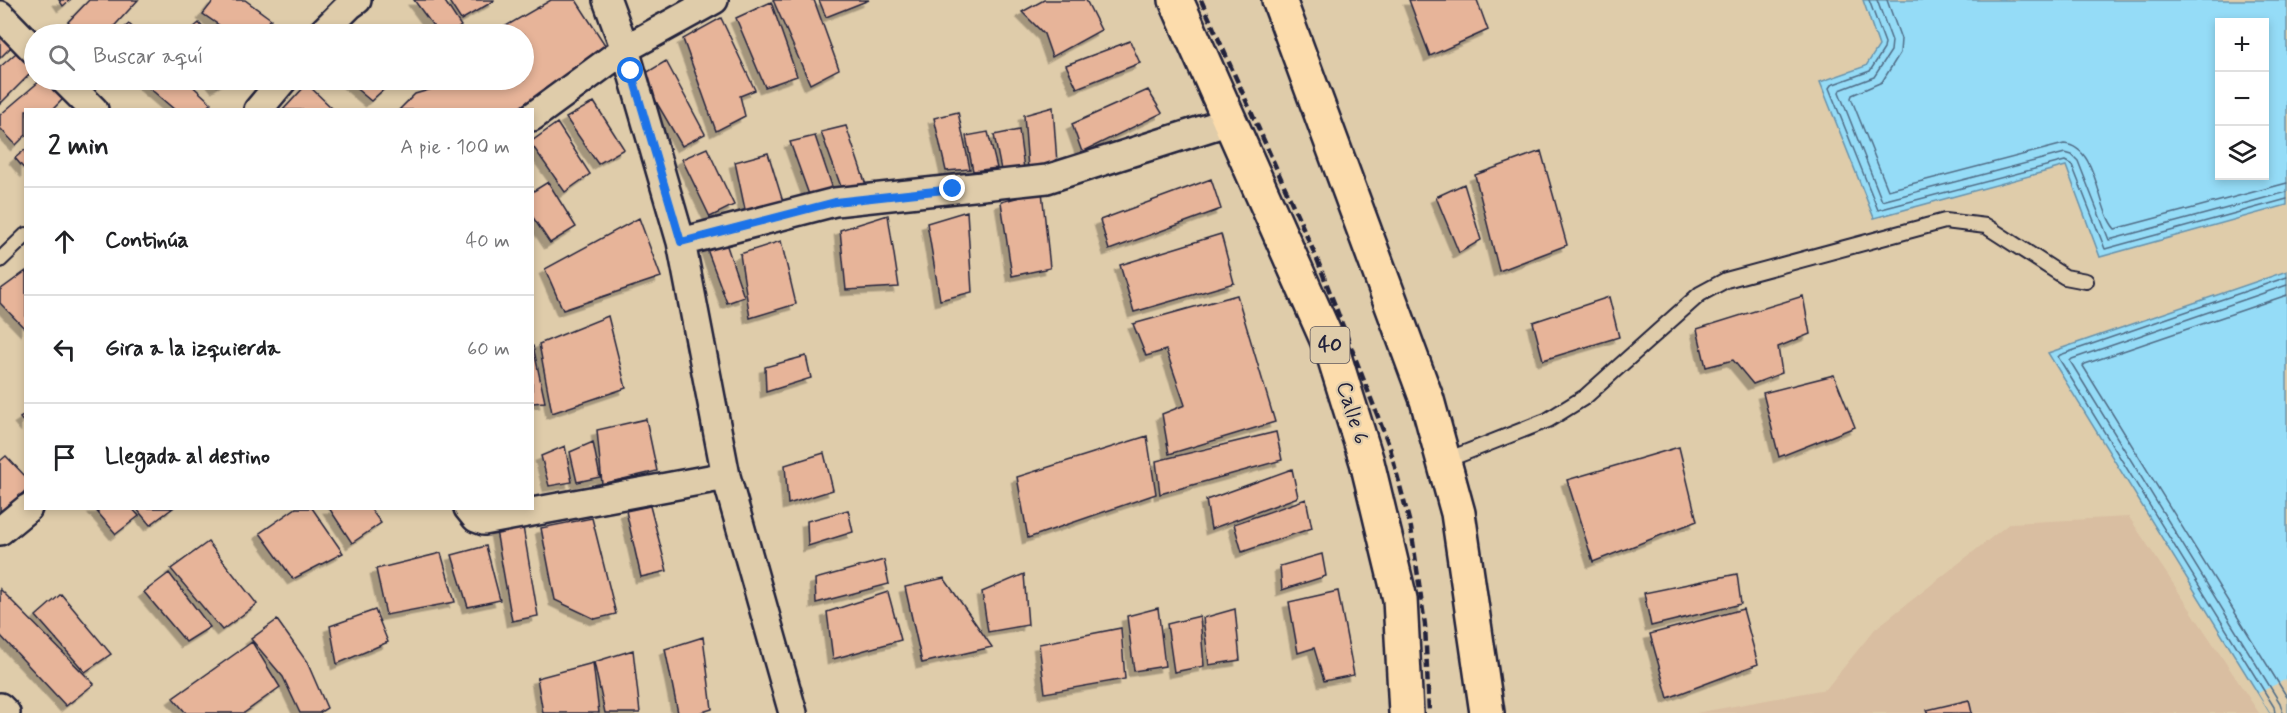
<!DOCTYPE html>
<html lang="es">
<meta charset="utf-8">
<style>
body{margin:0;font-family:Mynerve,sans-serif;background:#f6f6f6;color:#202124}
.controls{position:absolute;right:18px;top:18px;display:grid;overflow:hidden;border-radius:0px;box-shadow:0 3px 9px #0003}
.controls button{width:54px;height:54px;display:grid;place-items:center;padding:0;border:0;border-bottom:2px solid #e0e0e0;background:#fff;color:#202124;font:30px sans-serif}
.stop{position:absolute;width:18px;height:18px;margin:-14px;border:4px solid #1a73e8;border-radius:50%;background:#fff}
.stop.end{background:#1a73e8;border-color:#fff;box-shadow:0 2px 6px #0008}
.list{margin:0;padding:0;list-style:none}
h2{display:flex;justify-content:space-between;align-items:center;height:78px;margin:0;padding:0 24px;font-size:26px}
h2 small{font-size:20px;font-weight:400;color:#757577}
.list li{display:grid;grid-template-columns:39px 1fr auto;gap:18px;align-items:center;box-sizing:border-box;height:108px;padding:0 24px;border-top:2px solid #e0e0e0}
.list b{display:block;font-size:22px;white-space:nowrap}
.list em{font-size:20px;font-style:normal;color:#757577}
.icon{flex:none;width:33px;height:33px;fill:none;stroke:currentColor;stroke-width:2;stroke-linecap:round;stroke-linejoin:round}
.map{position:relative;flex:none;width:2287px;height:713px;overflow:hidden}
.search{position:absolute;background:#fff;box-shadow:0 3px 9px #0003;left:24px;top:24px;width:510px;height:66px;display:flex;align-items:center;gap:15px;box-sizing:border-box;padding:0 21px;border-radius:33px;color:#757577;font-size:22px}
.panel{position:absolute;background:#fff;box-shadow:0 3px 9px #0003;left:24px;top:108px;width:510px;height:402px;border-radius:0px}
.map>svg:first-child{display:block}
.built{fill:#d9bea1}
.water{fill:#95dcf7;stroke:#6792ac;stroke-width:1.5;fill-rule:evenodd}
.pier{fill:#dfccaa}
.lines{fill:none;stroke-linecap:round;stroke-linejoin:round}
.shore{stroke:#506c86;stroke-width:1.5}
.building{fill:#e7b499;stroke:#22223b;stroke-width:1.5;filter:url(#shadow)}
.service-casing{stroke:#22223b;stroke-width:18}
.minor-casing{stroke:#22223b;stroke-width:32}
.trunk-casing{stroke:#22223b;stroke-width:38}
.service{stroke:#dfccaa;stroke-width:14}
.minor{stroke:#dfccaa;stroke-width:27}
.trunk{stroke:#fcdcac;stroke-width:33}
.rail{stroke:#22223b;stroke-width:4.5;stroke-dasharray:9 4.5;stroke-linecap:butt}
.route{stroke:#1a73e8;stroke-width:8}
.labels{text-anchor:middle;dominant-baseline:central;stroke-width:4.5;stroke-linejoin:round;paint-order:stroke}
.shield{fill:#dfccaa;stroke:#5b555c;stroke-width:1.5}
.shield-label{font-size:21px;font-weight:bold;fill:#22223b}
.street-label{font-size:22px;fill:#22223b;stroke:#dfccaa}
</style>
<div class="map">
<svg width="2287" height="713" viewBox="0 0 2287 713">
<defs>
<filter id="shadow"><feDropShadow dx="-5.5" dy="5.5" stdDeviation="0" flood-color="#0004"/></filter>
</defs>
<rect width="100%" height="100%" fill="#dfccaa"/>
<filter id="ink" filterUnits="userSpaceOnUse"><feTurbulence type="fractalNoise" baseFrequency=".0167" numOctaves="2"/><feDisplacementMap in="SourceGraphic" scale="12" xChannelSelector="R" yChannelSelector="G"/><feConvolveMatrix kernelMatrix="1 2 1 2 8 2 1 2 1" color-interpolation-filters="sRGB"/></filter>
<g filter="url(#ink)">
<path class="built" d="M2129,517L2259,713H1696L1826,689L1875,629L2010,523Z"/>
<path class="water" d="M1863,0H2287V205L2100,257L2066,166L1874,218L1820,82L1866,66L1879,46ZM2220,22H2264V176H2220Z
M2287,271V713H2270L2048,353Z"/>
<path class="pier" d="M2287,679V713H2270L2258,693Z"/>
<g class="lines">
<path class="shore" d="M1869,0L1885,43L1884,49L1870,71L1831,85L1829,88L1878,210L2065,161L2072,165L2105,249L2287,199
M1877,0L1892,41L1891,51L1874,77L1840,90L1839,92L1882,201L2065,153L2072,155L2078,161L2109,240L2287,192
M1887,0L1901,39L1900,53L1882,82L1852,95L1851,98L1888,190L2064,144C2099,147 2096,208 2115,229L2287,183
M2287,295L2085,364L2083,366L2287,697
M2275,713L2274,707L2058,357L2060,355L2287,277
M2283,713L2280,703L2070,361L2072,359L2287,285"/>
</g>
<path class="building" d="M59,0H70L63,6Z
M89,0H138L107,34H85L68,22Z
M214,0H245L271,19L258,34H232L203,14Z
M414,0H444L461,26L450,34H439Z
M448,0H494V1L461,20Z
M551,0H576L609,51L521,110H399L415,94L463,80H524V34H492Z
M773,0H814L839,69L810,84Z
M819,0H869L826,17Z
M1044,0H1086L1101,30L1052,57L1044,34L1022,12Z
M1409,0H1477L1488,30L1430,56Z
M771,2L797,76L765,87L736,18Z
M721,18L755,90L740,96L745,116L716,131L683,39Z
M0,23L19,39L0,58Z
M199,23L208,34H186Z
M129,24L139,34H117Z
M1130,41L1140,63L1077,88L1066,65Z
M23,47L34,62V70L0,104V67Z
M666,61L705,134L682,146L641,76Z
M41,80H48L65,97L52,110H26V135L16,145L0,128V115Z
M140,80H186L211,103L204,110H175Z
M212,80H227L217,86Z
M346,80H394L371,101Z
M307,84L334,110H283Z
M1148,90L1162,113L1082,152L1072,124Z
M594,102L624,149L598,164L566,118Z
M1053,107L1057,163L1028,169L1024,115Z
M958,112L970,169L946,171L934,118Z
M557,123L590,174L565,192L532,145V141Z
M846,126L866,185L843,192L821,132Z
M1019,130L1025,177L1003,180L994,135Z
M988,132L997,168L973,171L966,136Z
M815,136L835,195L812,203L790,142Z
M707,148L734,205L710,217L682,159Z
M26,149V171L15,158Z
M1541,151L1567,245L1499,271L1475,175Z
M768,153L784,205L747,219L735,162Z
M1211,179L1221,209L1109,250L1100,220Z
M548,182L576,227L550,243L532,216V192Z
M1464,184L1481,240L1459,253L1436,197Z
M1042,191L1050,268L1012,276L1001,202Z
M967,211L972,292L940,300L927,223Z
M888,215L899,287L846,290L840,230Z
M639,218L661,277L563,310L545,269Z
M1221,234L1234,283L1134,312L1120,265Z
M724,237L744,297L727,303L705,244Z
M781,241L796,304L750,318L740,254Z
M26,271V330L0,303V290Z
M1237,295L1275,422L1169,454L1162,414L1185,405L1166,350L1146,356L1133,324Z
M1803,296L1810,334L1778,347L1782,373L1753,384L1733,360L1706,367L1697,329Z
M1609,297L1619,337L1543,360L1533,322Z
M608,316L626,388L552,413L539,344Z
M533,346L545,402L532,403V346Z
M806,356L811,378L766,392L765,367Z
M1834,375L1855,427L1779,457L1763,393Z
M26,414V425L20,418Z
M646,419L657,471L602,484L597,430Z
M1276,432L1282,460L1160,494L1156,461Z
M1147,436L1156,494L1028,538L1017,477Z
M593,442L600,477L577,482L570,452Z
M565,446L572,482L549,486L541,456Z
M1679,447L1697,521L1593,562L1567,480Z
M824,453L833,490L788,504L785,465Z
M6,456L26,477V490L0,514V461Z
M1292,469L1298,497L1211,529L1206,500Z
M1306,499L1312,528L1242,552L1234,524Z
M650,506L667,571L641,577L626,511Z
M94,508H132L139,516L116,534Z
M136,508H173L150,525Z
M296,508H312L343,553L293,579L260,533Z
M329,508H370L381,523L352,543Z
M848,510L853,532L808,546L807,521Z
M592,518L616,614L595,619L555,600L541,528Z
M522,521L538,616L512,621L495,525Z
M208,542L257,604L222,630L171,569Z
M486,546L500,600L468,607L452,555Z
M441,553L455,602L386,615L376,569Z
M1322,554L1326,576L1282,590L1280,566Z
M884,560L889,584L816,603L815,579Z
M169,573L210,627L186,642L144,592Z
M1024,574L1028,625L988,632L982,592Z
M1737,574L1741,604L1651,626L1644,593Z
M944,578L992,647L922,663L905,587Z
M0,589L94,684L66,706L0,635Z
M1338,591L1354,675L1324,681L1314,648L1298,653L1289,602Z
M888,592L901,640L833,659L827,612Z
M61,594L111,654L85,672L36,616Z
M1158,608L1165,666L1134,671L1127,616Z
M1235,609L1240,660L1209,665L1203,618Z
M1743,609L1758,664L1668,698L1650,634Z
M375,610L388,642L337,664L330,626Z
M1200,616L1204,666L1174,672L1167,624Z
M277,620L307,662L327,708L319,713H300L283,677L251,639Z
M1121,628L1125,679L1045,693L1039,644Z
M703,637L712,709L699,713H678L665,649Z
M252,642L280,687L244,713H186L173,698Z
M633,650L640,713H605L594,662Z
M593,663L599,713H543L537,678Z
M1969,700L1972,713H1928L1927,710Z"/>
<g class="lines">
<g class="service-casing">
<path id="service" d="M0,260L26,235
M1444,461L1548,420L1585,397L1700,294L1726,280L1945,221L1986,226L2065,277L2086,281"/>
</g>
<g class="minor-casing">
<path id="minor" d="M607,0L625,49L681,242L726,476L793,713
M0,15L34,50
M321,34L350,5L357,0
M64,80L94,110
M258,110L283,80
M532,117L625,49L714,0
M681,242L835,202L1047,179L1230,121
M468,508L476,518L484,521L726,476
M0,531L28,508
M0,707L6,713"/>
</g>
<g class="trunk-casing">
<path id="trunk" d="M1176,0L1333,353L1367,462L1400,599L1406,713
M1279,0L1427,400L1458,513L1487,713"/>
</g>
<use href="#service" class="service"/>
<use href="#minor" class="minor"/>
<use href="#trunk" class="trunk"/>
<path class="rail" d="M1201,0L1317,259L1390,448L1411,528L1425,625L1429,713"/>
</g>
</g>
<g class="lines" filter="url(#ink)">
<path class="route" d="M631,71L681,242L835,202L953,189"/>
</g>
<g class="labels">
<rect class="shield" x="1310.5" y="327" width="39" height="36" rx="4.5"/>
<g class="shield-label">
<text x="1330" y="345">40</text>
</g>
<g class="street-label">
<text transform="translate(1352 413) rotate(73)">Calle 6</text>
</g>
</g>
</svg>
<div class="controls">
<button>+</button>
<button>−</button>
<button><svg class="icon" aria-label="layers" viewBox="0 0 24 24"><path d="M12 4l9 5-9 5-9-5zM3 14l9 5 9-5"/></svg></button>
</div>
<div class="stop" style="left:631px;top:71px"></div>
<div class="stop end" style="left:953px;top:189px"></div>
<div class="search"><svg class="icon" aria-label="search" viewBox="0 0 24 24"><circle cx="10" cy="10" r="6"/><path d="M15 15l6 6"/></svg>Buscar aquí</div>
<section class="panel">
<h2>2 min<small>A pie · 100 m</small></h2>
<ul class="list">
<li><svg class="icon" aria-label="ahead" viewBox="0 0 24 24"><path d="M12 20V5M6 11l6-6 6 6"/></svg><div><b>Continúa</b></div><em>40 m</em></li>
<li><svg class="icon" aria-label="left" viewBox="0 0 24 24"><path d="M17 20v-9H6M10 6l-5 5 5 5"/></svg><div><b>Gira a la izquierda</b></div><em>60 m</em></li>
<li><svg class="icon" aria-label="arrive" viewBox="0 0 24 24"><path d="M6 21V4h12l-3 4 3 4H6"/></svg><div><b>Llegada al destino</b></div></li>
</ul>
</section>
</div>
